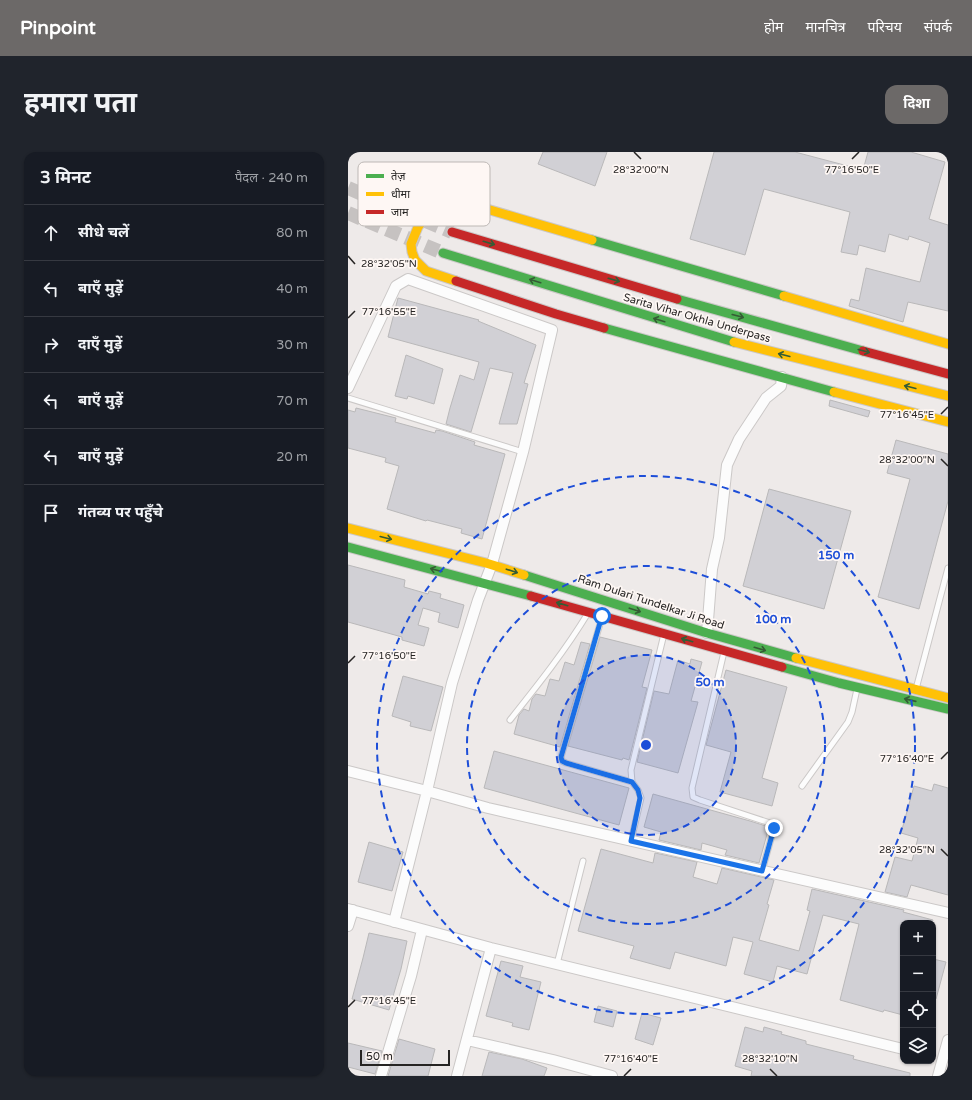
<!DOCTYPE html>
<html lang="hi">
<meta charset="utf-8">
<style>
body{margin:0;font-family:"Varela Round","Noto Sans Devanagari",sans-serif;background:#20242c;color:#f1f3f6}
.controls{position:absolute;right:12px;bottom:12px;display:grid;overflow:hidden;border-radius:8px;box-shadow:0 1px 3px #0004}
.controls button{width:36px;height:36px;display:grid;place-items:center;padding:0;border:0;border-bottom:1px solid #363941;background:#171b24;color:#f1f3f6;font:20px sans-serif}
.scale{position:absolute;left:12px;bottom:10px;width:90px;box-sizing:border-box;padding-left:4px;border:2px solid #262423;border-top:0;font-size:11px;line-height:14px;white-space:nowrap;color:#262423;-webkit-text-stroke:3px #fef7f4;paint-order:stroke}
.stop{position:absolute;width:12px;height:12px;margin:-9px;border:3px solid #1a73e8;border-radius:50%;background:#fff}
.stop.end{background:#1a73e8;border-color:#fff;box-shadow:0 1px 4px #0008}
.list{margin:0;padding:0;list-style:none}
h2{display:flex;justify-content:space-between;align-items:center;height:52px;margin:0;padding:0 16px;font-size:17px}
h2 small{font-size:13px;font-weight:400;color:#9ea1a6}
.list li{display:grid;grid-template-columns:26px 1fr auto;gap:12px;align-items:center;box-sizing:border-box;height:56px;padding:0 16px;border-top:1px solid #363941}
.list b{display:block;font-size:15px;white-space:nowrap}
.list em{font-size:13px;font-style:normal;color:#9ea1a6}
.icon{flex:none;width:22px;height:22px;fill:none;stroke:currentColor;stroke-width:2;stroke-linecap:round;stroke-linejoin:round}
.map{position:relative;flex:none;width:600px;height:924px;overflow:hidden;border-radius:12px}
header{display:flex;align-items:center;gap:24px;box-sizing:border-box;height:56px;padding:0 20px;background:#6c6968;color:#fff}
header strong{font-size:19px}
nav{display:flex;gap:22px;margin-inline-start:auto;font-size:14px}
.intro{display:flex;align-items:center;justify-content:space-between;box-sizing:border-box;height:96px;padding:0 24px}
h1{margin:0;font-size:28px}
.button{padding:10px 18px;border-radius:12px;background:#6c6968;color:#fff;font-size:14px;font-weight:700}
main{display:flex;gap:24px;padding:0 24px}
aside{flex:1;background:#171b24;border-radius:12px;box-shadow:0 1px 3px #0004}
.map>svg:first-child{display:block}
.building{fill:#d1d0d5;stroke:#b9b8b9}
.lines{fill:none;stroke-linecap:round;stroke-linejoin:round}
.secondary-tunnel{stroke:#c6c2c1;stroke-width:14;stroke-dasharray:14 7;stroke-linecap:butt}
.lane-casing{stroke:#cbc8c7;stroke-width:7}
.street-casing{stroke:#cbc8c7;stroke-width:12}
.fast-casing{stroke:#cbc8c7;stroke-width:11}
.slow-casing{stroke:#cbc8c7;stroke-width:11}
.jam-casing{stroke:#cbc8c7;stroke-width:11}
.lane{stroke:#fcfcfc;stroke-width:5}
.street{stroke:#fcfcfc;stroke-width:10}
.fast{stroke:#4caf50;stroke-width:9}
.slow{stroke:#ffc107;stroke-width:9}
.jam{stroke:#c62828;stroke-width:9}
.oneway{stroke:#355c35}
.route{stroke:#1a73e8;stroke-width:5}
.ticks{fill:none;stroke:#262423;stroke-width:1.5}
.ring{fill:none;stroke:#1d4ed8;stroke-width:2;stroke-dasharray:7 5}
.labels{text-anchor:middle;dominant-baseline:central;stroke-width:3.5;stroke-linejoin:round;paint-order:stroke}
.street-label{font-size:11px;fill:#262423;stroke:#fef7f4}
.key{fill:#fef7f4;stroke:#bdb8b5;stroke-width:1}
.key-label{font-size:11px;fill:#262423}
.ticks-label{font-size:10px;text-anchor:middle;fill:#262423;stroke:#fef7f4;stroke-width:3.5;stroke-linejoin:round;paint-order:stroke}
.centre{fill:#1d4ed8;stroke:#fef7f4;stroke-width:2}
.ring-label{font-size:12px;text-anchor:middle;font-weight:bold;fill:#1d4ed8;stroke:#fef7f4;stroke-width:3.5;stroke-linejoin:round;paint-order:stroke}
</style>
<header>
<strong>Pinpoint</strong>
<nav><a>होम</a><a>मानचित्र</a><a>परिचय</a><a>संपर्क</a></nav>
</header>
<div class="intro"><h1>हमारा पता</h1><a class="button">दिशा</a></div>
<main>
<aside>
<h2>3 मिनट<small>पैदल · 240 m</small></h2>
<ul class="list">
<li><svg class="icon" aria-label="ahead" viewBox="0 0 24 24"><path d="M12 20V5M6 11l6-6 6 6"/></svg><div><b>सीधे चलें</b></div><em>80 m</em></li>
<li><svg class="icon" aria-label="left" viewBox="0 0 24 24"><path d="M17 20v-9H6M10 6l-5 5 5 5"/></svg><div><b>बाएँ मुड़ें</b></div><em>40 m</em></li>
<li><svg class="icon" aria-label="right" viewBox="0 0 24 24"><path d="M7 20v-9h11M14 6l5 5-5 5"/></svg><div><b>दाएँ मुड़ें</b></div><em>30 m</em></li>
<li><svg class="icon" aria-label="left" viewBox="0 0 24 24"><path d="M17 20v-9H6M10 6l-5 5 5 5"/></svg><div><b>बाएँ मुड़ें</b></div><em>70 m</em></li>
<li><svg class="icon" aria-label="left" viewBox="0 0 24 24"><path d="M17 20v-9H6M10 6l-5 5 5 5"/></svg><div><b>बाएँ मुड़ें</b></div><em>20 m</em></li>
<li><svg class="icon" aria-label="arrive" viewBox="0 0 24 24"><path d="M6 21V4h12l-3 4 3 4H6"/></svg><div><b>गंतव्य पर पहुँचे</b></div></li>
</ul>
</aside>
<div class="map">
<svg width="600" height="924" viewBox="0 0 600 924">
<rect width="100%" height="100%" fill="#eeeae9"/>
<path class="building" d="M195,0H259L247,34L190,12Z
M366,0H447L515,18L520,0H563L597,10L581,67L600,73V159L560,150L555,170L501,154L503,147L511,149L518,116L572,130L582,91L561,84L560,88L541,82L537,100L511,93L509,103L493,100L502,60L416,37L397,103L342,87Z
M50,146L131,168L130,169L188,193L176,231L180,232L169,272H151L165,221L142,216L123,280L98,272L102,256L112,223L126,228L131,210L40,185Z
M58,203L95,217L86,252L60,244L59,247L47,244Z
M482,248L522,259L520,265L481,254Z
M8,256L48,266L47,270L87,281L88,278L94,279L127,290L126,293L157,302L134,387L113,381L114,377L79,368L78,369L39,357L51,314L37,310L38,306L0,296V258L7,260Z
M548,288L600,302V349L571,457L530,445L562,327L539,321Z
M421,337L503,359L476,457L395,434Z
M0,413L57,428L56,435L80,442L81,439L93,442L92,446L116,453L110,476L90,470L92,461L75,456L70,473L81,476L76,494L54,488V485L0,470Z
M252,485L304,498L294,535L299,536L281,608L275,606L274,608L220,594Z
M233,490L242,492L212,595L166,582L171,563L176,557L181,559L184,547L188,542L197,544L202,527L211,529L217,510L226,513Z
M343,507L354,510L343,549L350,550L330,621L289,610L306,539L321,542L330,508L342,512Z
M378,518L439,535L414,626L430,631L424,654L372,640L383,600L358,593Z
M55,524L95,535L83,579L62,574L63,570L44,564Z
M146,599L281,636L271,673L136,636Z
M586,632L600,636V743L563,733L559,745L537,740L547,705L564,709L570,686L553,681L566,634L584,639Z
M305,642L402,669L421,675L411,711L377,703L379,698L354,691L353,698L311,688L313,680L296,675Z
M21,690L55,700L44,739L10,730Z
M253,697L305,711L307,701L349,710L345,725L369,732L374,716L426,728L419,752L421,753L411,788L451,799L462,759L459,758L464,737L556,758L555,760L585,768L584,771H555V863L536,858L535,860L492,848L511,772L475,763L459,822L429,814L425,830L396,822L405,790L385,785L378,814L327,800L322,817L282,806L286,794L230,779Z
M21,781L59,789L53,817L41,858L4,847L15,806Z
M585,807L598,810L588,847H585Z
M153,809L175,814L172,825L193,830L181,878L164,874L165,871L138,864Z
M250,854L269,859L265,875L246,870Z
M294,861L313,866L305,893L287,887Z
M397,875L415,880L416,875L434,880L433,882L458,889V892L506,904L505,907L562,921V924H403L404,919L387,914Z
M51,887L87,897L80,924H40Z
M0,891L34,899L27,922L0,915Z
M141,900L174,907L199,916L196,924H134Z"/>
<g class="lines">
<path class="secondary-tunnel" d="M0,36L104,80
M0,61L95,101"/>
<g class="lane-casing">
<path id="lane" d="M0,246L175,300
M254,465L213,605L214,609L218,611L284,630
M376,500L344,636L345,645L352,648L422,671L424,672L426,676L414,719
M568,537L600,416
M162,568C189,534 217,499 240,461
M454,634L500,570L504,560L509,537
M283,689L293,646L290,638L284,630L283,618L316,482
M209,812L235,709"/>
</g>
<g class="street-casing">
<path id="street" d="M0,236L48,134L60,127L204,178L175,300L144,412L130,448L104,531L79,639L0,619
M359,481L364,417L371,386L379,313L391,287L418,246L433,234L434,225
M0,757L143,796L555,897
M46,770L79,639L140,656L600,761
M0,774L5,758
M119,888L205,908L264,924
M33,924L63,824L74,778
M109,924L143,796
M590,924L600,888"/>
</g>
<g class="fast-casing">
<path id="fast" d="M244,88L436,144
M95,101L386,190
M329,147L515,199
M256,176L486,240
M0,395L183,444
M176,423L359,481L448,506
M434,515L491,531L600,557"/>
</g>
<g class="slow-casing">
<path id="slow" d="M108,129L78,119L67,108L64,100L63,92L70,75L78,63L89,54L99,51L115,50L244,88
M436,144L600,192
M386,190L600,244
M486,240L600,270
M0,376L138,411L176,423
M448,506L600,546"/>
</g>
<g class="jam-casing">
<path id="jam" d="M104,80L329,147
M108,129L208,162L256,176
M515,199L600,222
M183,444L434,515"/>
</g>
<use href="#lane" class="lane"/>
<use href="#street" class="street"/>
<use href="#fast" class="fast"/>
<use href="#slow" class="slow"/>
<use href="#jam" class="jam"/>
</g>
<defs><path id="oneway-shaft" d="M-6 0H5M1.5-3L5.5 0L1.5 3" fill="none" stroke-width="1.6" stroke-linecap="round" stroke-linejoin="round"/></defs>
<g class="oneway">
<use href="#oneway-shaft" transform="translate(141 91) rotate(16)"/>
<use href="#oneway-shaft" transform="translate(266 128) rotate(16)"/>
<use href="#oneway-shaft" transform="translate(187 129) rotate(-163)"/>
<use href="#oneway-shaft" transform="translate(390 164) rotate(15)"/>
<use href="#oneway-shaft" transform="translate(311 168) rotate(-163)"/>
<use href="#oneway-shaft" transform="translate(516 199) rotate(15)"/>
<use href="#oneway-shaft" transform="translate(436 203) rotate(-166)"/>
<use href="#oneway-shaft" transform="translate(562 235) rotate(-166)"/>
<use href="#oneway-shaft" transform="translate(38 386) rotate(14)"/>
<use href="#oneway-shaft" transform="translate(88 418) rotate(-165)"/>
<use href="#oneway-shaft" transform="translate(164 419) rotate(18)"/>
<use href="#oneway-shaft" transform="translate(214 452) rotate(-164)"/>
<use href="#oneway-shaft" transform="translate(287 458) rotate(18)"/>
<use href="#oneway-shaft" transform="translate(339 488) rotate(-164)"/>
<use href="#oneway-shaft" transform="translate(412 497) rotate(16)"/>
<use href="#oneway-shaft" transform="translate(562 548) rotate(-167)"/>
</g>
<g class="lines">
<path class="route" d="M254,464L213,605L214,609L218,611L284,630L290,638L292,646L283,689L414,719L426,676"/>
</g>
<path class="ticks" d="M286,0L293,7M504,7L511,0M0,104L7,112M0,166L7,159M593,262L600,255M593,307L600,314M0,511L7,504M593,607L600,600M593,697L600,704M0,855L7,848M422,917L429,924M276,924L283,917"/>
<circle cx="298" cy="593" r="90" fill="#1d4ed8" fill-opacity=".12"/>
<g class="ring">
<circle cx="298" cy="593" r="90"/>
<circle cx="298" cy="593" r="179"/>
<circle cx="298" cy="593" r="269"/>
</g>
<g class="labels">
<g class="street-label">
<text transform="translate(349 166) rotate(16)">Sarita Vihar Okhla Underpass</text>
<text transform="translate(303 450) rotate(18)">Ram Dulari Tundelkar Ji Road</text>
</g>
</g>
<rect x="10" y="10" width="132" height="64" rx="6" class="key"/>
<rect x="18" y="22" width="18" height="4" fill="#4caf50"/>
<rect x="18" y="40" width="18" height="4" fill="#ffc107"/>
<rect x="18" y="58" width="18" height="4" fill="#c62828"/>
<g class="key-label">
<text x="43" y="28">तेज़</text>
<text x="43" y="46">धीमा</text>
<text x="43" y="64">जाम</text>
</g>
<g class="ticks-label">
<text x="293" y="21">28°32'00"N</text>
<text x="504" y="21">77°16'50"E</text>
<text x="41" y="115">28°32'05"N</text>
<text x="41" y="163">77°16'55"E</text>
<text x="559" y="266">77°16'45"E</text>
<text x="559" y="311">28°32'00"N</text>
<text x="41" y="507">77°16'50"E</text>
<text x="559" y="610">77°16'40"E</text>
<text x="559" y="701">28°32'05"N</text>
<text x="41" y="852">77°16'45"E</text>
<text x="283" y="910">77°16'40"E</text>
<text x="422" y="910">28°32'10"N</text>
</g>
<circle cx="298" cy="593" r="6" class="centre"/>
<g class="ring-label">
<text x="488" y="407">150 m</text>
<text x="425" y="471">100 m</text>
<text x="362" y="534">50 m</text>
</g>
</svg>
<div class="controls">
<button>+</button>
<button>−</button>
<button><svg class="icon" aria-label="locate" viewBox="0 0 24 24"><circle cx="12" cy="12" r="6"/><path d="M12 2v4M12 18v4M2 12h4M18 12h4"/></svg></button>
<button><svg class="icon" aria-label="layers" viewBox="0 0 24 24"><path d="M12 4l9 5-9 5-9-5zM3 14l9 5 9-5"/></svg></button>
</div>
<div class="scale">50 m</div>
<div class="stop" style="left:254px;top:464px"></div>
<div class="stop end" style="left:426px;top:676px"></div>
</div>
</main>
